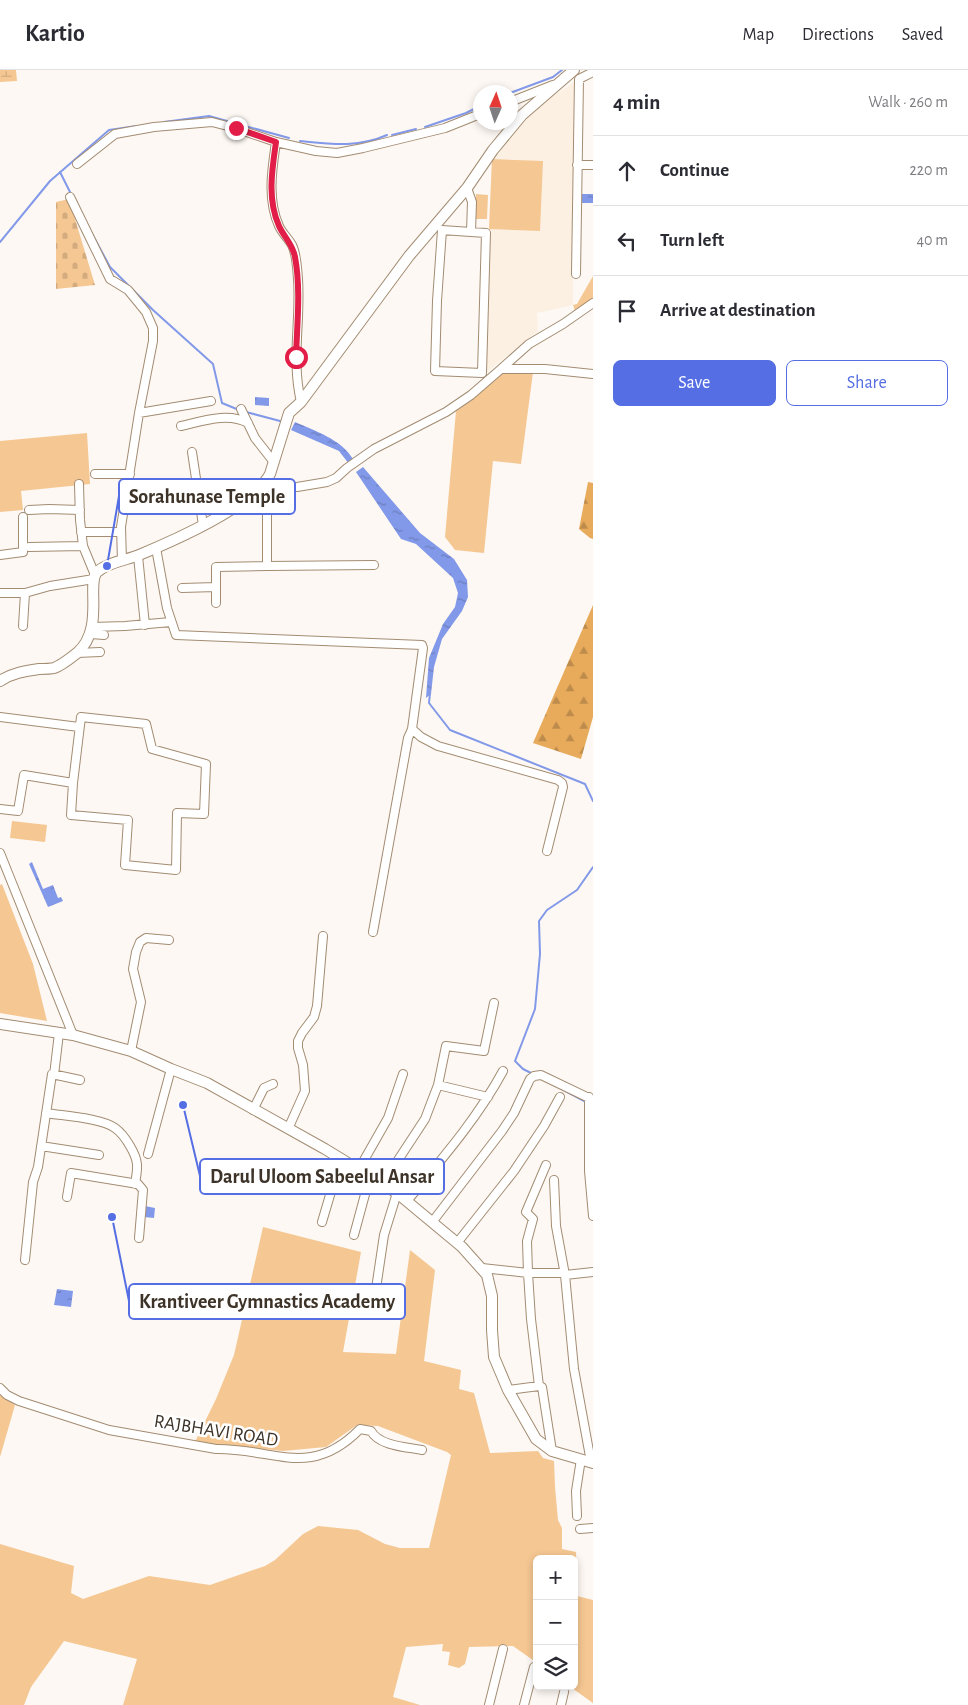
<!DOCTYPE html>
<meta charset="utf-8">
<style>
body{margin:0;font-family:"Alegreya Sans",sans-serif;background:#f7f7f7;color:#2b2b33}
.controls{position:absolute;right:15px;bottom:15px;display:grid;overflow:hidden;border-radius:8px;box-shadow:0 2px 8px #0003}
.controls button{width:45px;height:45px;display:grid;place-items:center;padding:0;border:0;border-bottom:1px solid #e1e1e2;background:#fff;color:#2b2b33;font:25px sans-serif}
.compass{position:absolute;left:473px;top:15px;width:45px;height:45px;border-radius:50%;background:#fff;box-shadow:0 2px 8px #0003;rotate:3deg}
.stop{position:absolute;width:15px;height:15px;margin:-11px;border:4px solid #e11d48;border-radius:50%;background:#fff}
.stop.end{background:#e11d48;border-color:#fff;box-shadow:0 1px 5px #0008}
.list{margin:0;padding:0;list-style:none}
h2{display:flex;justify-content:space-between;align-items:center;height:65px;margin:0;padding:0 20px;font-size:21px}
h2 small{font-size:16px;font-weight:400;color:#7c7c81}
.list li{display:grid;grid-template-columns:32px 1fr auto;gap:15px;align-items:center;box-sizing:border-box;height:70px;padding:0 20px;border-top:1px solid #e1e1e2}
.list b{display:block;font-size:19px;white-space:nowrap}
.list em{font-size:16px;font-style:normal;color:#7c7c81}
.actions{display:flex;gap:10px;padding:15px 20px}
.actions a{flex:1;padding:11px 0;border:1px solid #556ee4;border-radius:8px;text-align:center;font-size:18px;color:#556ee4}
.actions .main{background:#556ee4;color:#fff}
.icon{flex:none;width:28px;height:28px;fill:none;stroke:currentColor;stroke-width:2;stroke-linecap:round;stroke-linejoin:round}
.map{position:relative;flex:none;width:593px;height:1635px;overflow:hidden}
header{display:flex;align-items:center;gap:30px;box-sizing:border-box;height:70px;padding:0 25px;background:#fff;border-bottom:1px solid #e1e1e2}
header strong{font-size:24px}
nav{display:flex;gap:28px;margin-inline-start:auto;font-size:18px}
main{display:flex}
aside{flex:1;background:#fff}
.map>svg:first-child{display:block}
.built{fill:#fcf0e3}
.grass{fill:#f5c792}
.forest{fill:url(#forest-firs)}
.wetland{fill:url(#wetland-marsh)}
.cemetery{fill:url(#cemetery-stones)}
.water{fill:url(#water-ripples)}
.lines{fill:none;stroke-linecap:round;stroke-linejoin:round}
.stream{stroke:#8299e9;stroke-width:2}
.minor-casing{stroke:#a38c72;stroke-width:10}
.tertiary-casing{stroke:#a38c72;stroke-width:12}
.minor{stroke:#fff;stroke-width:8}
.tertiary{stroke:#fff;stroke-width:10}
.route{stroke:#e11d48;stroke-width:6}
.labels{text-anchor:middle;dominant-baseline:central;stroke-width:5;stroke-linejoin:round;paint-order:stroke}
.street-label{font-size:19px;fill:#3d3328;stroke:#fff}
.leader{fill:none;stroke:#556ee4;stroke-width:2}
.callout-dot{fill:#556ee4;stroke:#fff;stroke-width:2}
.callout{fill:#fff;stroke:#556ee4;stroke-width:2}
.callout-label{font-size:20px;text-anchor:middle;font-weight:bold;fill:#3d3328}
</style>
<header>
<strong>Kartio</strong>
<nav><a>Map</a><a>Directions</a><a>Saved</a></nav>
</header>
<main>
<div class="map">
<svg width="593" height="1635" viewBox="0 0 593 1635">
<defs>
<pattern id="forest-firs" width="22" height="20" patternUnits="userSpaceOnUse" patternTransform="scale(1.25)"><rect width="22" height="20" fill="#e8aa5b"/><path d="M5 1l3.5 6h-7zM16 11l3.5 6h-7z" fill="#bd8b4b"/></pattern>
<pattern id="wetland-marsh" width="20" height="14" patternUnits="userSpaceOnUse" patternTransform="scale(1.25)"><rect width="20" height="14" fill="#f5c792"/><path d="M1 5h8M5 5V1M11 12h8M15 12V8" fill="none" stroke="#d3ab7e"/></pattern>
<pattern id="cemetery-stones" width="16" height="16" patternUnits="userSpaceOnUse" patternTransform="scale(1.25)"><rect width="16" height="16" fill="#f5c792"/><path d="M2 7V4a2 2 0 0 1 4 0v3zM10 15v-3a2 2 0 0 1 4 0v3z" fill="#d3ab7e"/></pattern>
<pattern id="water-ripples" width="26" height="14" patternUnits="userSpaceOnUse" patternTransform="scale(1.25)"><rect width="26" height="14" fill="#8299e9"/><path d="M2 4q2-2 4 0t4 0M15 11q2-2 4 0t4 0" fill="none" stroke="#6c7dbd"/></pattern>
</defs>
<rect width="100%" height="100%" fill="#fdf8f3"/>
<path class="built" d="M576,11L573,235L537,243L538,261L482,306L492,89L538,36Z"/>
<path class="grass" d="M492,89L543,91L540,161L489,159Z
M476,124L488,125L487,149H475Z
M593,206V228L575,241L573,235L577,234Z
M501,302H533L521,394L493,391L484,483L455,480L445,467L456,341L471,331Z
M87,363L90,414L21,421L23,440L0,442V371Z
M12,751L47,755L45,772L10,768Z
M2,814L33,894L47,951L0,943V815Z
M263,1157L361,1182L343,1282L396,1284L410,1180L435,1200L424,1291L461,1300L459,1319L474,1323L490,1383L538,1381L543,1388L554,1391L555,1417L558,1450L562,1458V1479L576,1482L577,1526L593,1530V1633L569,1616H574V1489H537V1593L513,1576L469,1577L465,1594L459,1598L448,1595L450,1582L442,1581L443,1574L406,1577L393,1627L420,1635H123L137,1589L64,1571L31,1617L24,1635H0V1474L74,1496L71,1523L83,1529L149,1506L210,1515L265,1496L275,1490L303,1464L318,1456L358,1460L385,1474L400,1478H429L451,1385L447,1382L378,1356L357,1355L326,1377L283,1381L195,1372L216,1329L234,1285Z
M0,1324L15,1335L0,1387Z"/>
<path class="forest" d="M588,412L593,413V469L590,468L579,459Z
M593,535V647L581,689L533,673Z"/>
<path class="wetland" d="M0,0H16L17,11L0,12Z"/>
<path class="cemetery" d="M69,129L95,215L56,219V132Z"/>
<path class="water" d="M581,124H593V133H581Z
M255,327L269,328V336L255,335Z
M295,352C315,361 341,369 353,389L349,394L339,381L291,360Z
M363,397L420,463L454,489L467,510L468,527L462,541L442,569L434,597L431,624L426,628L429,588L443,554L455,537L458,523L453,508L416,474L401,469L356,402Z
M32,792L43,819L53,815L58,828L61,827L63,831L48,837L29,794Z
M145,1136L155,1138L154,1148L144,1147Z
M57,1219L73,1221L71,1237L54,1235Z"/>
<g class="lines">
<path class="stream" d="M510,23L553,7L562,0
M164,52L209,46L289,68
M425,57L466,43L480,36
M392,65L416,59
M300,71C331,74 358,78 387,65
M60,102L71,124
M90,160L110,197L153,240L213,294L222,333L239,340
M0,172L50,111L109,60L137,56
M246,342L280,351
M430,623L429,633L450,660L585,714L593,731
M533,1004L523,999L515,991L535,939L540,884L539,851L547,840L577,820L593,797
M560,1018L586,1032"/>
<g class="minor-casing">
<path id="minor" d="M510,32L553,15
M276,72C272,100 267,129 279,156C282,163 288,168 292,175C297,185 297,198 298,209C301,251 291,289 301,332
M77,94L115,64L154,57L212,52L235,58L276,72L316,81L337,83L363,78L445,58L480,44
M577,95H593
M467,118L472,132L471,162L442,160L437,231L435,301L482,303L486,163L471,162
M70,127L110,209L128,220L146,242L153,258V271L139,343L121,457L122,491
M576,204L579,9L593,2
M501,299L529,274L563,254L593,233
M241,339L255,368L273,391
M139,343L211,331
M181,356C203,351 228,342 248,353
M192,382L203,455
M95,404H130
M79,414L80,450L83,476L95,505
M29,440L49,439L80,440
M81,462H121
M29,477L83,476
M156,478L167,538L176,565L422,575L423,578L412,659L408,668L373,862
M0,485L23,482V447
M138,486L145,555
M267,496L374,495
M182,518L216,517
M0,523H25L50,516L94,509
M216,533V497L267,496V436L259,419L297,417L327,412L336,408L347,398L374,379L446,342L471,325L501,299H545L593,304
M23,556L25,523
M92,557L125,556L171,552
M91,564L104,565
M77,583L100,582
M0,647L79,657
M81,647L146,654L152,679L206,694L204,744L177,743L176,800L125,795L128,750L71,745L73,713Z
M412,659L421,667L438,676L558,710L562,713L563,717L547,781
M0,739L18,741L24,705L73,713
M0,783L73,965
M131,981L141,932L133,899L136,882L140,872L146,868L169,870
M54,1005L59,963
M438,1015L488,1027
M589,1027V1101L593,1146
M253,1040L264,1018L273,1014
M46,1043C64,1046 102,1048 115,1058C122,1063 126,1069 130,1076C139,1091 138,1097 135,1114
M288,1059L305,1021L303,995L298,978V971L302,963L314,947L317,936L323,866
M41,1076L99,1085
M148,1084L171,999
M546,1095L526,1142L533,1149L527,1171L528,1203L531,1249L539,1316L542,1317L552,1381
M359,1099L388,1048L403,1004
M554,1110L556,1156L565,1205L574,1299L591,1392
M383,1113L425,1049L438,1015L446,976L484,981L494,933
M67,1127L71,1103L138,1114L143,1120L139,1168
M407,1131C441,1090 477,1049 503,1001
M433,1151L502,1061L514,1043L530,1009L534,1006L541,1005L593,1030
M322,1152L341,1088
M354,1165L370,1106
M457,1173L514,1101L544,1056L560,1027
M25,1190L33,1112L38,1097L52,1004L80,1010
M482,1198L528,1203H564
M565,1205L593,1202
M374,1232L384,1165L397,1123
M0,1318L7,1325L19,1331L109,1360L216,1379C274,1378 310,1410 360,1359L371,1361C379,1376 407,1377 422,1380
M508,1320L539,1316
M577,1446L576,1421L581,1389
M580,1459L593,1458
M489,1635L503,1579
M524,1635L534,1597
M561,1635L564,1622"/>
</g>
<g class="tertiary-casing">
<path id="tertiary" d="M0,611C12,603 25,601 39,599C44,599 50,599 54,598C60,596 72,587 77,583C105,559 86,513 97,502C108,492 127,490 139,485C173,471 253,436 270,404L289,343L301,332L409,186L467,118L493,80L522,45L574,0
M0,954L73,965L131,981L171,999L207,1013L325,1079L397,1123L462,1177L487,1205L492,1226V1260L494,1287L508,1320L536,1369L552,1381L593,1393"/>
</g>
<use href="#minor" class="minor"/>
<use href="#tertiary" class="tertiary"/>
</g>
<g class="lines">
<path class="route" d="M236,58L276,72C272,100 267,129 279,156C284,167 293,175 295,187C301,219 297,254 296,287"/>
</g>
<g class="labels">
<g class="street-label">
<text transform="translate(216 1361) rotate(9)">RAJBHAVI ROAD</text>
</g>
</g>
<path class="leader" d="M107 496L119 426M183 1035L200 1106M112 1147L129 1231"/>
<g class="callout-dot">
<circle cx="107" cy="496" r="5"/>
<circle cx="183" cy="1035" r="5"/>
<circle cx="112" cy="1147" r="5"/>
</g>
<g class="callout">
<rect x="119" y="409" width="176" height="35" rx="5"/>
<rect x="200" y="1089" width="244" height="35" rx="5"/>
<rect x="129" y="1214" width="276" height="35" rx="5"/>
</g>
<g class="callout-label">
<text x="207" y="433">Sorahunase Temple</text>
<text x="322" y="1113">Darul Uloom Sabeelul Ansar</text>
<text x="267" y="1238">Krantiveer Gymnastics Academy</text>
</g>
</svg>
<div class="controls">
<button>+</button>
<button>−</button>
<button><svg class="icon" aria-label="layers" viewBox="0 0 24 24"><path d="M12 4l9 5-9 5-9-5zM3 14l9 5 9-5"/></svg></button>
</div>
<svg class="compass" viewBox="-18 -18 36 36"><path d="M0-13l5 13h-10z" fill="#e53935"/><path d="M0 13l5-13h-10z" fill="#7c7c81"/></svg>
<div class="stop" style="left:296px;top:287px"></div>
<div class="stop end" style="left:236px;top:58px"></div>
</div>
<aside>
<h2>4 min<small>Walk · 260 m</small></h2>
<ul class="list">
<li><svg class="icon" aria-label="ahead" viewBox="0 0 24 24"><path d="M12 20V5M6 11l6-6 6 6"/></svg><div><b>Continue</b></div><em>220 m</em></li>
<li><svg class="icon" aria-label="left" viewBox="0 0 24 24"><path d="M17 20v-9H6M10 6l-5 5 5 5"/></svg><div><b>Turn left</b></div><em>40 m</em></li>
<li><svg class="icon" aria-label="arrive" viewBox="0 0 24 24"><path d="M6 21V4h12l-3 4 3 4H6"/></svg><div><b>Arrive at destination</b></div></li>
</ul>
<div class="actions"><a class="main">Save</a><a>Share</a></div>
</aside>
</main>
